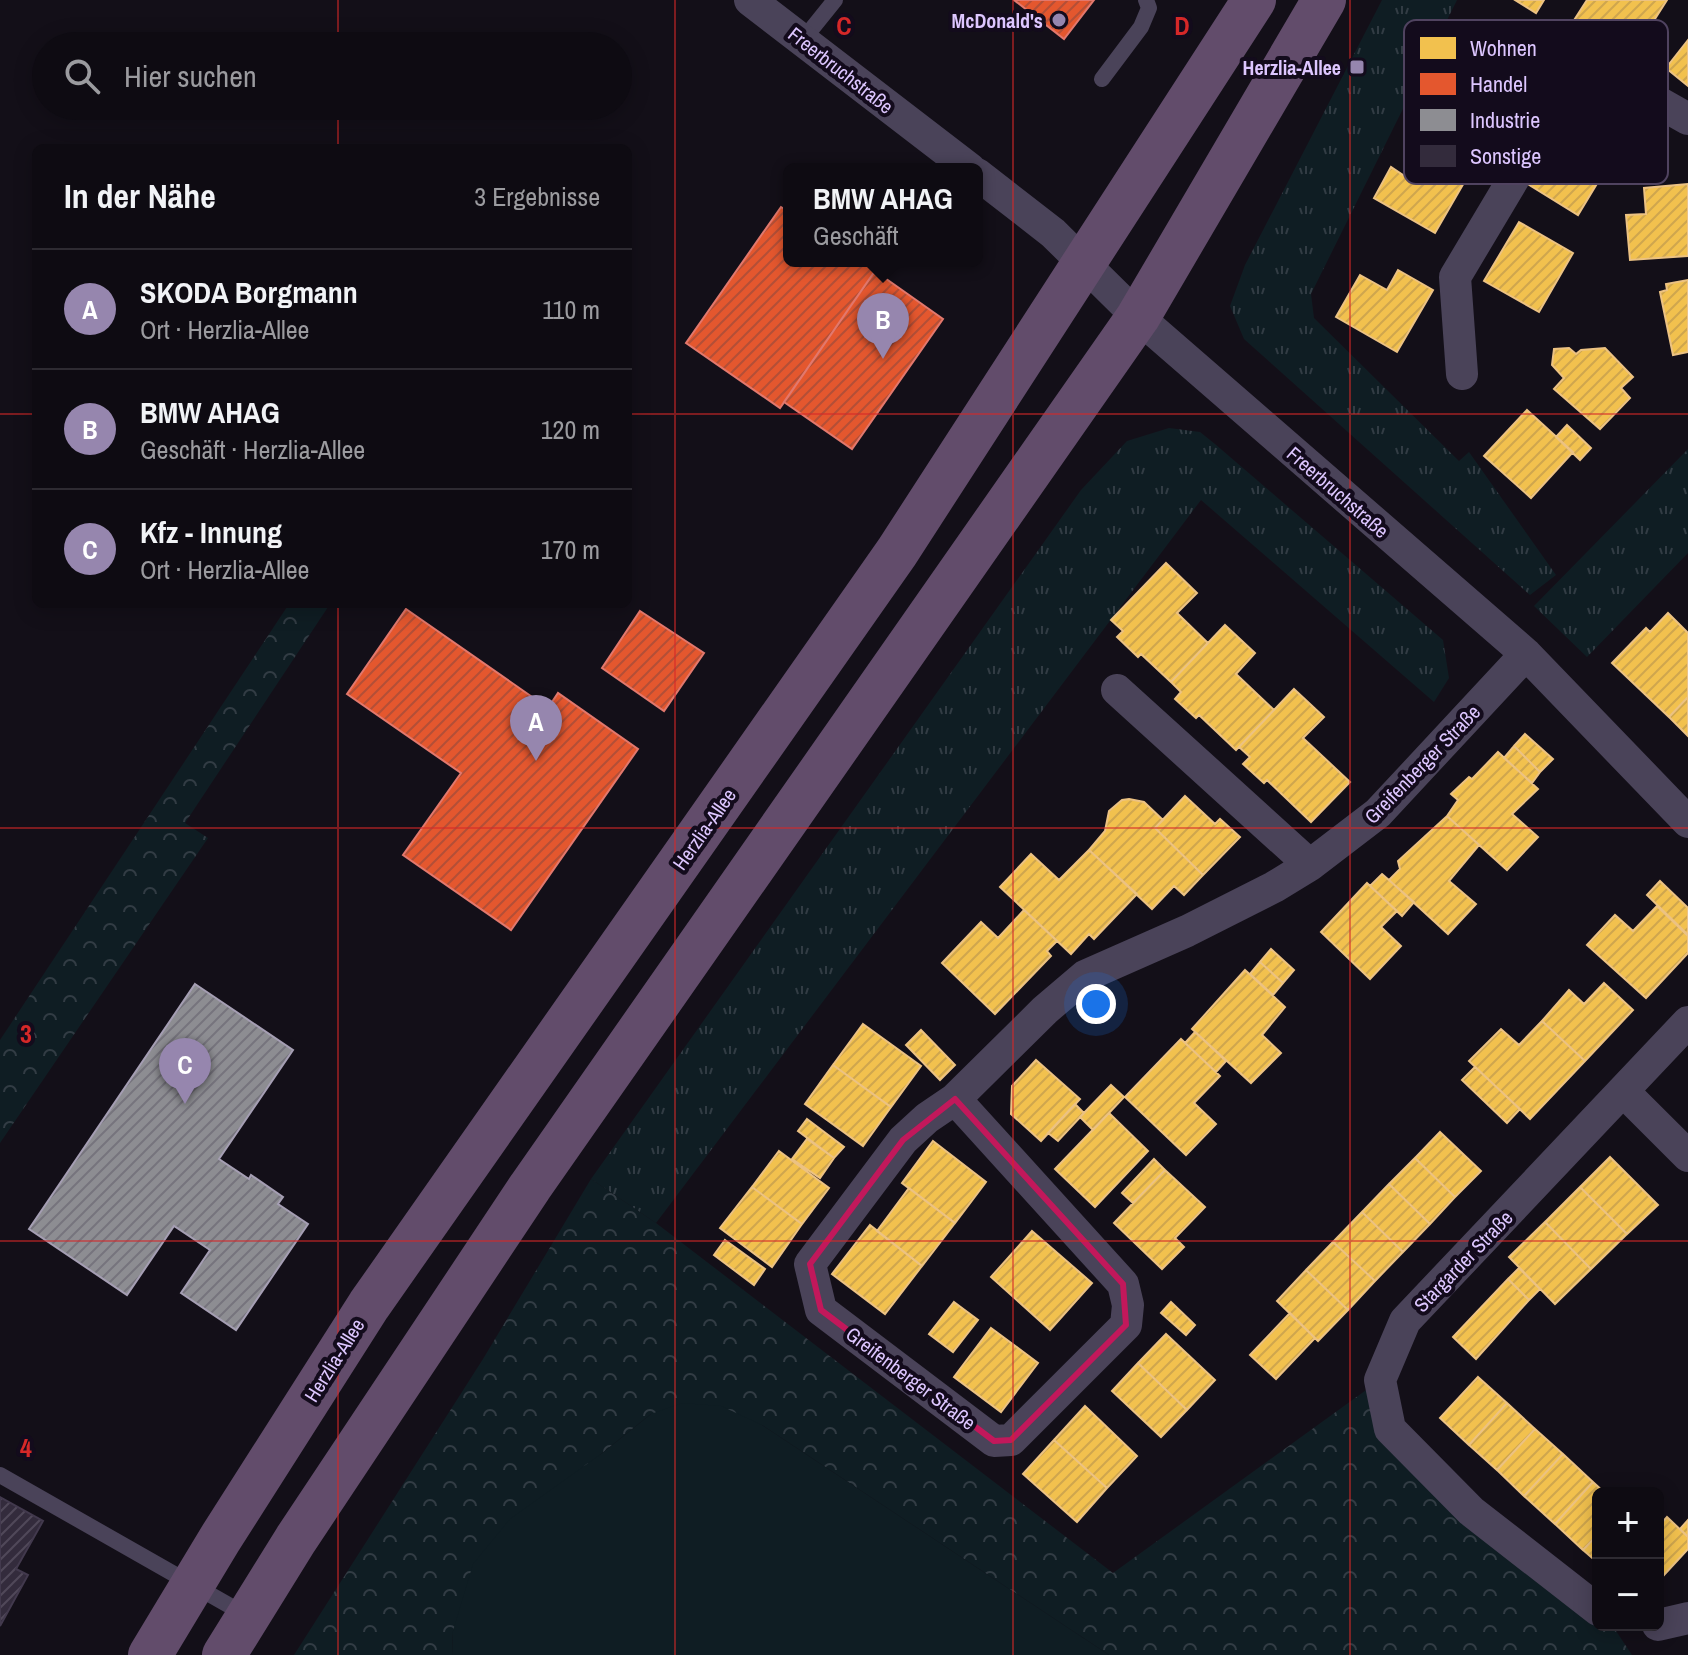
<!DOCTYPE html>
<html lang="de">
<meta charset="utf-8">
<style>
body{margin:0;font-family:"Archivo Narrow",sans-serif;background:#1c1920;color:#f1f3f6}
.controls{position:absolute;right:24px;bottom:24px;display:grid;overflow:hidden;border-radius:12px;box-shadow:0 4px 20px #0003}
.controls button{width:72px;height:72px;display:grid;place-items:center;padding:0;border:0;border-bottom:2px solid #2e2b32;background:#0e0b12;color:#f1f3f6;font:40px sans-serif}
.you{position:absolute;left:1096px;top:1004px;width:28px;height:28px;margin:-20px;border:6px solid #fff;border-radius:50%;background:#1a73e8;box-shadow:0 0 0 12px #1a73e833}
.badge{display:grid;place-items:center;width:52px;height:52px;border-radius:50%;background:#9686ae;color:#fff;font-size:26px;font-weight:700}
.pin{position:absolute;translate:-50% -66px;filter:drop-shadow(0 2px 4px #0008)}
.pin::after{content:'';position:absolute;top:42px;width:28px;height:24px;background:inherit;clip-path:polygon(0 0,100% 0,50% 100%)}
.popup{position:absolute;left:783px;top:163px;width:200px;height:104px;box-sizing:border-box;display:grid;place-content:center;border-radius:12px;background:#0e0b12;filter:drop-shadow(0 2px 6px #0005);font-size:26px;white-space:nowrap;color:#9b9b9f}
.popup b{font-size:30px;color:#f1f3f6}
.popup::after{content:'';position:absolute;left:50%;top:100%;margin-left:-16px;border:16px solid transparent;border-top-color:#0e0b12}
.list{margin:0;padding:0;list-style:none}
h2{display:flex;justify-content:space-between;align-items:center;height:104px;margin:0;padding:0 32px;font-size:34px}
h2 small{font-size:26px;font-weight:400;color:#9b9b9f}
.list li{display:grid;grid-template-columns:52px 1fr auto;gap:24px;align-items:center;box-sizing:border-box;height:120px;padding:0 32px;border-top:2px solid #2e2b32}
.list b{display:block;font-size:30px;white-space:nowrap}
.list p{margin:0;font-size:26px;white-space:nowrap;color:#9b9b9f}
.list em{font-size:26px;font-style:normal;color:#9b9b9f}
.icon{flex:none;width:44px;height:44px;fill:none;stroke:currentColor;stroke-width:2;stroke-linecap:round;stroke-linejoin:round}
.map{position:relative;flex:none;width:1688px;height:1655px;overflow:hidden}
.search{position:absolute;background:#0e0b12;box-shadow:0 4px 20px #0003;left:32px;top:32px;width:600px;height:88px;display:flex;align-items:center;gap:20px;box-sizing:border-box;padding:0 28px;border-radius:44px;color:#9b9b9f;font-size:30px}
.panel{position:absolute;background:#0e0b12;box-shadow:0 4px 20px #0003;left:32px;top:144px;width:600px;height:464px;border-radius:12px}
.map>svg:first-child{display:block}
.grass{fill:url(#grass-tufts)}
.forest{fill:url(#forest-crowns)}
.pitch{fill:#0f1d23}
.homes{fill:url(#homes-hatch);stroke:#ecc283;stroke-width:2}
.shops{fill:url(#shops-hatch);stroke:#e2786d;stroke-width:2}
.industry{fill:url(#industry-hatch);stroke:#a59eb3;stroke-width:2}
.building{fill:url(#building-hatch);stroke:#42394d;stroke-width:2}
.lines{fill:none;stroke-linecap:round;stroke-linejoin:round}
.service{stroke:#4a4359;stroke-width:16}
.minor{stroke:#4a4359;stroke-width:32}
.primary{stroke:#624c6b;stroke-width:44}
.marked{fill:none;stroke:#c2185b;stroke-width:6;stroke-linejoin:round}
.grid{fill:none;stroke:#d62828;stroke-width:2;stroke-opacity:0.55}
.poi-dot{fill:#9686ae;stroke:#130b1c;stroke-width:3}
.labels{text-anchor:middle;dominant-baseline:central;stroke-width:8;stroke-linejoin:round;paint-order:stroke}
.poi-label{font-size:20px;font-weight:bold;fill:#ddc6ff;stroke:#130b1c;text-anchor:end}
.street-label{font-size:20px;fill:#ddc6ff;stroke:#130b1c}
.key{fill:#130b1c;stroke:#504360;stroke-width:2}
.key-label{font-size:22px;fill:#ddc6ff}
.grid-label{font-size:26px;text-anchor:middle;font-weight:bold;fill:#d62828;stroke:#130b1c;stroke-width:8;stroke-linejoin:round;paint-order:stroke}
</style>
<div class="map">
<svg width="1688" height="1655" viewBox="0 0 1688 1655">
<defs>
<pattern id="grass-tufts" width="24" height="20" patternUnits="userSpaceOnUse" patternTransform="scale(2)"><rect width="24" height="20" fill="#0f1d23"/><path d="M3 7l-1-3M5 7V3M7 7l1-3M15 17l-1-3M17 17v-4M19 17l1-3" fill="none" stroke="#323c44"/></pattern>
<pattern id="forest-crowns" width="20" height="18" patternUnits="userSpaceOnUse" patternTransform="scale(2)"><rect width="20" height="18" fill="#0f1d23"/><path d="M2 6a3 3 0 1 1 6 0M12 15a3 3 0 1 1 6 0" fill="none" stroke="#323c44"/></pattern>
<pattern id="homes-hatch" width="6" height="6" patternUnits="userSpaceOnUse" patternTransform="scale(2)"><rect width="6" height="6" fill="#f2c14e"/><path d="M-1 1l2-2M0 6l6-6M5 7l2-2" fill="none" stroke="#cfa64e"/></pattern>
<pattern id="shops-hatch" width="6" height="6" patternUnits="userSpaceOnUse" patternTransform="scale(2)"><rect width="6" height="6" fill="#e4572e"/><path d="M-1 1l2-2M0 6l6-6M5 7l2-2" fill="none" stroke="#b34f37"/></pattern>
<pattern id="industry-hatch" width="6" height="6" patternUnits="userSpaceOnUse" patternTransform="scale(2)"><rect width="6" height="6" fill="#8d8d92"/><path d="M-1 1l2-2M0 6l6-6M5 7l2-2" fill="none" stroke="#76747d"/></pattern>
<pattern id="building-hatch" width="6" height="6" patternUnits="userSpaceOnUse" patternTransform="scale(2)"><rect width="6" height="6" fill="#332b3c"/><path d="M-1 1l2-2M0 6l6-6M5 7l2-2" fill="none" stroke="#504859"/></pattern>
</defs>
<rect width="100%" height="100%" fill="#130f18"/>
<path class="grass" d="M1382,0H1457L1311,294L1314,318L1459,461L1469,452L1556,575L1530,595L1244,339L1230,306L1245,265Z
M1169,428L1200,432L1215,444L1443,640L1449,678L1434,702L1201,500L656,1223L591,1179L1081,490L1127,441Z
M1688,449V553L1587,657L1534,606Z"/>
<path class="forest" d="M289,604H330L185,823L208,838L0,1143V1040Z
M591,1179L656,1223L1113,1573L1380,1380L1390,1430L1598,1625H1612L1632,1655H1109L762,1425L651,1414L601,1454L453,1631L452,1655H294L483,1359Z"/>
<path class="pitch" d="M682,1403L721,1406L762,1425L1109,1655H452L453,1631L473,1564L510,1519L601,1454L651,1414Z"/>
<path class="homes" d="M1515,0H1544L1536,13Z
M1587,0H1667L1632,55L1612,44L1603,45L1571,25Z
M1688,40V86L1666,68Z
M1454,43L1501,67L1495,78L1518,90L1498,129L1428,93Z
M1561,126L1613,157L1578,215L1526,183Z
M1426,140L1473,167L1435,233L1374,198L1391,167L1406,177Z
M1688,184V256L1630,260L1626,215L1646,214L1644,188Z
M1519,222L1573,253L1539,312L1484,281Z
M1398,270L1433,290L1397,352L1336,317L1360,275L1387,290Z
M1688,280V352L1673,355L1660,292L1667,290L1666,284Z
M1569,348L1576,354L1581,350L1605,348L1633,377L1621,388L1630,398L1600,429L1554,389L1564,378L1552,365L1554,349Z
M1527,410L1573,452L1531,498L1484,456Z
M1567,425L1591,448L1580,460L1556,437Z
M1166,563L1197,593L1177,613L1208,643L1171,682L1141,654L1138,657L1117,637L1123,631L1111,620Z
M1668,613L1688,633V697L1669,717L1612,663L1646,628L1650,632Z
M1225,625L1255,653L1236,674L1274,710L1236,750L1199,715L1196,718L1175,699L1181,692L1171,682Z
M1294,689L1324,717L1303,738L1350,782L1311,822L1267,780L1264,783L1243,764L1250,757L1239,747Z
M1688,697V736L1669,717Z
M1525,734L1553,759L1540,772L1514,746Z
M1514,746L1540,772L1532,783L1504,758Z
M1498,752L1538,789L1512,814L1538,837L1507,870L1447,816L1458,800L1451,794L1469,777L1472,779Z
M1185,796L1215,824L1220,819L1240,837L1203,875L1155,828Z
M1129,799L1144,802L1163,820L1155,828L1203,875L1184,895L1174,886L1152,909L1089,850L1105,831L1109,811L1122,800Z
M1447,816L1479,845L1449,881L1476,904L1448,934L1389,880L1400,869L1398,861Z
M1089,850L1137,894L1094,939L1089,934L1071,954L1000,887L1031,854L1059,880Z
M1382,874L1414,902L1402,916L1370,886Z
M1660,881L1688,908V935L1647,895Z
M1367,883L1397,911L1381,927L1401,946L1370,979L1321,932Z
M1657,906L1688,936V953L1646,998L1587,945L1615,915L1633,931Z
M1024,910L1057,941L1047,951L1051,956L995,1014L942,963L981,922L998,938Z
M1271,949L1294,970L1283,983L1260,962Z
M1260,962L1283,983L1273,995L1250,974Z
M1245,970L1285,1007L1262,1035L1281,1053L1251,1083L1192,1029Z
M1604,983L1633,1010L1585,1061L1542,1021L1569,990L1584,1004Z
M1542,1021L1585,1061L1530,1119L1469,1061L1501,1029L1519,1045Z
M863,1024L921,1066L891,1107L833,1065Z
M921,1030L955,1065L940,1080L906,1045Z
M1195,1032L1226,1061L1216,1072L1185,1043Z
M1181,1039L1220,1076L1194,1103L1216,1124L1186,1155L1125,1097Z
M1036,1060L1080,1099L1041,1141L1011,1114L1012,1086Z
M833,1065L891,1107L863,1146L805,1104Z
M1475,1067L1520,1109L1507,1123L1462,1080Z
M1111,1085L1124,1097L1093,1130L1080,1117Z
M1075,1104L1084,1113L1058,1141L1048,1133Z
M1109,1113L1148,1151L1095,1207L1055,1169Z
M807,1119L844,1147L834,1158L798,1131Z
M1440,1132L1481,1171L1455,1197L1415,1158Z
M807,1139L834,1158L820,1178L792,1159Z
M933,1141L986,1182L955,1223L902,1183Z
M779,1151L829,1188L802,1224L752,1187Z
M1610,1157L1658,1205L1627,1234L1580,1187Z
M1415,1158L1455,1197L1430,1224L1389,1184Z
M1154,1159L1165,1170L1133,1203L1122,1193Z
M1165,1170L1205,1207L1175,1238L1184,1247L1162,1269L1114,1223Z
M1389,1184L1430,1224L1403,1252L1362,1212Z
M752,1187L802,1224L772,1267L720,1228Z
M1580,1187L1627,1234L1591,1269L1545,1222Z
M909,1188L955,1223L922,1266L877,1231Z
M1362,1212L1403,1252L1375,1281L1333,1242Z
M1545,1222L1591,1269L1555,1304L1509,1257Z
M870,1225L922,1266L885,1314L832,1274Z
M1032,1231L1092,1283L1050,1330L991,1277Z
M725,1240L765,1269L754,1285L714,1255Z
M1333,1242L1375,1281L1348,1310L1306,1270Z
M1519,1268L1540,1289L1529,1300L1508,1279Z
M1306,1270L1348,1310L1318,1341L1277,1301Z
M1508,1279L1529,1300L1476,1359L1453,1337Z
M954,1302L978,1320L953,1352L929,1334Z
M1171,1302L1195,1325L1186,1335L1161,1313Z
M1290,1313L1315,1338L1276,1379L1250,1355Z
M991,1328L1038,1363L1001,1412L954,1377Z
M1166,1334L1215,1380L1187,1410L1138,1363Z
M1138,1363L1187,1410L1161,1437L1112,1391Z
M1478,1377L1507,1403L1469,1445L1440,1418Z
M1507,1403L1535,1429L1497,1470L1469,1445Z
M1085,1406L1137,1456L1107,1488L1054,1440Z
M1535,1429L1563,1454L1524,1496L1497,1470Z
M1054,1440L1107,1488L1077,1522L1023,1474Z
M1563,1454L1593,1482L1555,1524L1524,1496Z
M1593,1482L1605,1493H1598V1534L1583,1550L1555,1524Z
M1667,1517L1688,1537V1549L1664,1575L1658,1569V1527Z
M1688,1520V1537L1680,1529Z
M1598,1534V1563L1583,1550Z"/>
<path class="shops" d="M1014,0H1094L1064,39Z
M781,207L789,212V261H860L875,271L780,408L686,343Z
M875,271L943,319L852,449L784,402Z
M406,609L548,708L558,693L638,749L511,930L403,855L461,773L347,694Z
M640,611L704,653L664,711L602,668Z"/>
<path class="industry" d="M195,984L293,1050L219,1159L249,1179L251,1175L283,1197L278,1204L308,1224L236,1330L181,1293L210,1250L174,1226L127,1295L29,1229Z"/>
<path class="building" d="M0,1497L43,1521L16,1569L28,1575L0,1626Z"/>
<g class="lines">
<path class="service" d="M802,41L835,0
M1102,79L1141,27L1149,8L1146,0
M0,1475L246,1615"/>
<path class="minor" d="M750,0L970,169
M977,174L1053,233L1138,317L1526,654L1688,822
M1462,374L1455,277L1557,106L1635,89L1688,119
M1117,690L1310,865
M1624,1092L1688,1156
M955,1099L1123,1284L1128,1305L1126,1325L1011,1440L994,1441L821,1310L810,1264L903,1140L927,1118L955,1099L1045,1010L1085,976L1187,931L1274,887L1310,865L1378,813L1526,654
M1598,1610L1471,1511L1390,1429L1380,1380L1405,1321L1688,1022
M1658,1625L1688,1618"/>
<path class="primary" d="M150,1655L220,1539L369,1305L897,552L1254,0
M224,1655L296,1539L530,1187L1138,317L1324,0"/>
</g>
<path class="marked" d="M955,1099L1123,1284L1126,1325L1011,1440L994,1441L821,1310L810,1264L903,1140Z"/>
<path class="grid" d="M338,0V46M675,0V1655M1013,0V1655M1350,0V1655M338,106V148M0,414H36M628,414H1688M338,604V1655M0,828H1688M0,1241H1688"/>
<g class="poi-dot">
<circle cx="1059" cy="20" r="8"/>
<rect x="1349" y="59" width="16" height="16" rx="4"/>
</g>
<g class="labels">
<g class="poi-label">
<text x="1043" y="20">McDonald's</text>
<text x="1341" y="67">Herzlia-Allee</text>
</g>
<g class="street-label">
<text transform="translate(841 70) rotate(38)">Freerbruchstraße</text>
<text transform="translate(1338 492) rotate(41)">Freerbruchstraße</text>
<text transform="translate(1422 764) rotate(-46)">Greifenberger Straße</text>
<text transform="translate(704 829) rotate(-55)">Herzlia-Allee</text>
<text transform="translate(1463 1261) rotate(-46)">Stargarder Straße</text>
<text transform="translate(334 1360) rotate(-58)">Herzlia-Allee</text>
<text transform="translate(911 1378) rotate(37)">Greifenberger Straße</text>
</g>
</g>
<rect x="1404" y="20" width="264" height="164" rx="12" class="key"/>
<rect x="1420" y="37" width="36" height="22" fill="#f2c14e"/>
<rect x="1420" y="73" width="36" height="22" fill="#e4572e"/>
<rect x="1420" y="109" width="36" height="22" fill="#8d8d92"/>
<rect x="1420" y="145" width="36" height="22" fill="#332b3c"/>
<g class="key-label">
<text x="1470" y="56">Wohnen</text>
<text x="1470" y="92">Handel</text>
<text x="1470" y="128">Industrie</text>
<text x="1470" y="164">Sonstige</text>
</g>
<g class="grid-label">
<text x="844" y="35">C</text>
<text x="1182" y="35">D</text>
<text x="26" y="1043">3</text>
<text x="26" y="1457">4</text>
</g>
</svg>
<div class="controls">
<button>+</button>
<button>−</button>
</div>
<div class="you"></div>
<div class="pin badge" style="left:536px;top:761px">A</div>
<div class="pin badge" style="left:883px;top:359px">B</div>
<div class="popup"><b>BMW AHAG</b>Geschäft</div>
<div class="pin badge" style="left:185px;top:1104px">C</div>
<div class="search"><svg class="icon" aria-label="search" viewBox="0 0 24 24"><circle cx="10" cy="10" r="6"/><path d="M15 15l6 6"/></svg>Hier suchen</div>
<section class="panel">
<h2>In der Nähe<small>3 Ergebnisse</small></h2>
<ul class="list">
<li><span class="badge">A</span><div><b>SKODA Borgmann</b><p>Ort · Herzlia-Allee</p></div><em>110 m</em></li>
<li><span class="badge">B</span><div><b>BMW AHAG</b><p>Geschäft · Herzlia-Allee</p></div><em>120 m</em></li>
<li><span class="badge">C</span><div><b>Kfz - Innung</b><p>Ort · Herzlia-Allee</p></div><em>170 m</em></li>
</ul>
</section>
</div>
